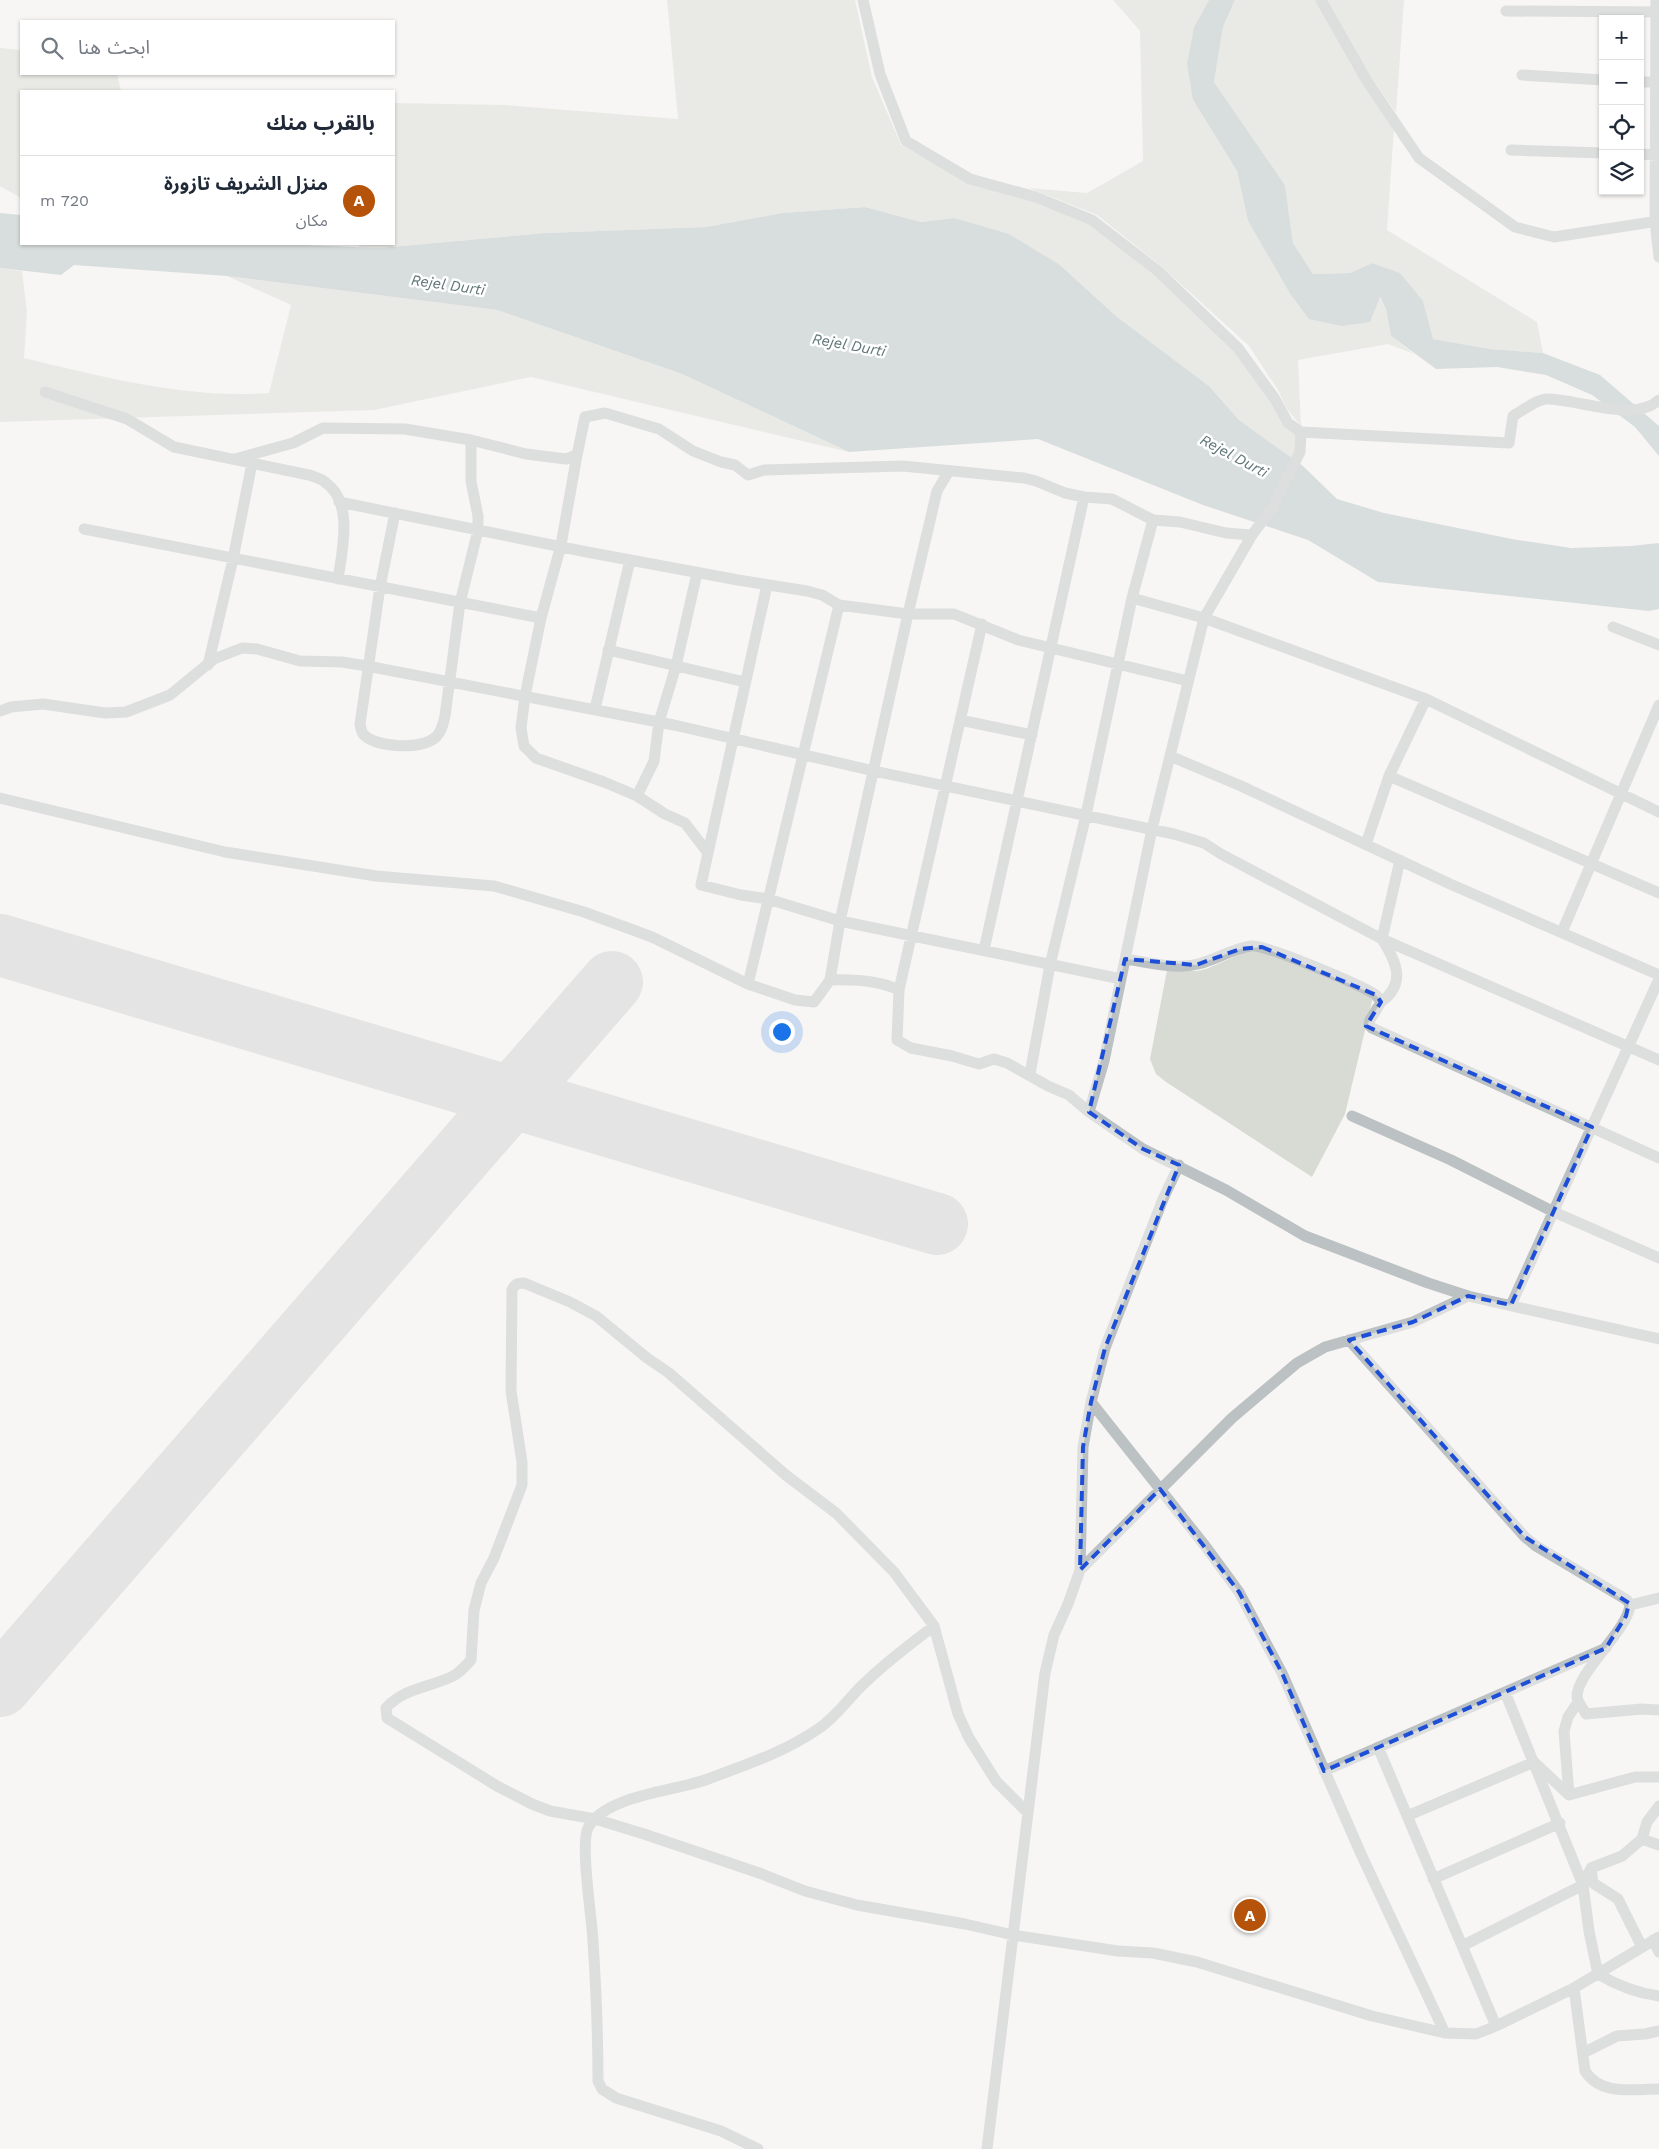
<!DOCTYPE html>
<html lang="ar">
<meta charset="utf-8">
<style>
body{margin:0;font-family:"Work Sans","Noto Sans Arabic",sans-serif;background:#f6f6f7;color:#1f2937;direction:rtl}
.controls{position:absolute;right:15px;top:15px;display:grid;overflow:hidden;border-radius:0px;box-shadow:0 1px 4px #0004}
.controls button{width:45px;height:45px;display:grid;place-items:center;padding:0;border:0;border-bottom:1px solid #e0e1e3;background:#fff;color:#1f2937;font:25px sans-serif}
.you{position:absolute;left:781px;top:1031px;width:18px;height:18px;margin:-12px;border:4px solid #fff;border-radius:50%;background:#1a73e8;box-shadow:0 0 0 8px #1a73e833}
.badge{display:grid;place-items:center;width:32px;height:32px;border-radius:50%;background:#b45309;color:#fff;font-size:16px;font-weight:700}
.pin{position:absolute;translate:-50% -50%;border:2px solid #fff;box-shadow:0 1px 5px #0006}
.list{margin:0;padding:0;list-style:none}
h2{display:flex;justify-content:space-between;align-items:center;height:65px;margin:0;padding:0 20px;font-size:21px}
h2 small{font-size:16px;font-weight:400;color:#747a83}
.list li{display:grid;grid-template-columns:32px 1fr auto;gap:15px;align-items:center;box-sizing:border-box;height:90px;padding:0 20px;border-top:1px solid #e0e1e3}
.list b{display:block;font-size:19px;white-space:nowrap}
.list p{margin:0;font-size:16px;white-space:nowrap;color:#747a83}
.list em{font-size:16px;font-style:normal;color:#747a83}
.icon{flex:none;width:28px;height:28px;fill:none;stroke:currentColor;stroke-width:2;stroke-linecap:round;stroke-linejoin:round}
.map{position:relative;flex:none;width:1659px;height:2149px;overflow:hidden;direction:ltr}
.search{position:absolute;background:#fff;box-shadow:0 1px 4px #0004;left:20px;top:20px;width:375px;height:55px;display:flex;align-items:center;gap:12px;box-sizing:border-box;padding:0 18px;border-radius:0px;color:#747a83;font-size:19px}
.panel{position:absolute;background:#fff;box-shadow:0 1px 4px #0004;left:20px;top:90px;width:375px;height:155px;border-radius:0px;direction:rtl}
.map>svg:first-child{display:block}
.green{fill:#d8dbd4}
.water{fill:#b2c2c2}
.lines{fill:none;stroke-linecap:round;stroke-linejoin:round}
.runway{stroke:#cacece;stroke-width:62}
.street{stroke:#bcc1c3;stroke-width:11}
.marked{fill:none;stroke:#1d4ed8;stroke-width:4;stroke-dasharray:10 6;stroke-linejoin:round}
.labels{text-anchor:middle;dominant-baseline:central;stroke-width:5;stroke-linejoin:round;paint-order:stroke}
.water-label{font-size:15px;font-style:italic;fill:#607677;stroke:#fff}
</style>
<div class="map">
<svg width="1659" height="2149" viewBox="0 0 1659 2149">
<rect width="100%" height="100%" fill="#f7f6f4"/>
<path class="green" d="M667,0H855L872,77L901,145L970,184L1035,201L1091,224L1155,273L1236,351L1298,433L1293,459L1239,420L1209,386L1116,316L1060,265L954,218L921,222L865,207L782,213L706,227L545,233L379,248L359,247V244H394V103L506,105L678,119Z
M1113,0H1209L1194,27L1193,100L1237,171L1248,221L1289,292L1379,297L1386,309L1391,336L1414,354L1388,344L1298,360L1301,426L1287,409L1278,390L1249,346L1161,266L1097,215L1029,188L1087,193L1143,161L1140,31Z
M1235,0H1315L1394,128L1387,230L1537,322L1543,353L1490,349L1432,339L1423,301L1372,263L1350,273L1313,274L1293,243L1285,185L1214,82L1223,27Z
M1327,0H1404L1396,113L1371,77Z
M0,48L21,50V74H117L121,91H21V198L0,186Z
M0,268L22,271L27,312L24,358C104,377 186,399 269,393L291,305L227,276L497,310L682,374L849,452L531,377L374,410L0,422Z
M1263,950L1373,997L1345,1114L1312,1177L1166,1082L1156,1074L1150,1059L1167,970L1197,971L1206,969L1243,953Z"/>
<path class="water" d="M1209,0H1235L1223,27L1214,82L1285,185L1293,243L1313,274L1350,273L1372,263L1400,273L1423,301L1433,339L1490,349L1543,353L1600,375L1659,426V456L1635,427L1592,395L1546,375L1497,367L1436,369L1391,336L1386,309L1380,297L1370,322L1342,326L1309,319L1289,292L1248,221L1237,171L1193,100L1187,64L1194,27Z
M865,207L921,222L954,218L1009,234L1060,265L1116,316L1209,386L1239,420L1303,466L1337,499L1384,513L1512,539L1571,548L1631,546L1659,543V609L1649,611L1378,582L1308,540L1203,505L1038,439L849,452L682,374L497,310L227,276L74,265L61,275L0,268V213L21,215V244H277L379,248L545,233L706,227L782,213Z"/>
<g class="lines">
<path class="runway" d="M0,945L937,1224
M0,1686L612,982"/>
<path class="street" d="M863,0L880,74L906,141L970,179L1036,197L1092,220L1158,271L1238,348L1275,399L1288,423L1301,432L1509,443L1513,416C1522,411 1537,399 1547,399C1578,399 1635,423 1659,400
M1321,0L1367,81L1419,158L1515,227L1554,237L1659,221
M1656,0L1655,221L1659,257
M1506,11L1659,12
M1522,75L1603,80
M1640,82H1659
M1511,150L1603,153
M1640,154L1659,155
M45,392L127,419L174,447L309,475C315,477 322,479 326,483C354,503 342,551 338,579
M577,455L561,545L541,618L525,696L521,728L524,746L536,758L604,782L637,796L665,814L685,823L708,853L701,885L741,895L768,899L840,921L1121,979
M235,459L293,443L323,428L405,429L471,440L526,454L566,459L577,455L585,417L605,413L659,429L693,451L721,462L735,465L748,475L764,470L903,466L1024,478L1036,481L1065,493L1084,497L1112,499L1153,520L1180,522L1226,533L1252,535
M339,502L587,552L738,580L807,591L822,595L839,605L908,614H954L1018,640L1188,681
M395,513L380,587L360,724C361,728 361,732 364,735C378,748 421,750 436,737C442,731 443,724 445,716L460,603L478,530V516L471,481V440
M84,529L541,618
M1132,598L1204,618L1426,699L1659,812
M1613,627L1659,645
M608,650L745,682
M208,665L233,559L252,463
M595,709L630,560
M0,711L11,707L43,704L105,713L126,712L170,695L214,659L242,648L257,649L300,661L342,662L367,666L674,725L874,771L1174,834L1204,843L1221,854L1382,939L1659,1060
M960,720L1032,735
M1170,756L1241,786L1450,884L1659,975
M1389,776L1659,893
M637,796L654,761L659,722L676,666L697,573
M0,798L225,852L376,876L494,886L584,912L652,937L748,984L795,1000L814,1002L830,980C852,979 878,980 899,990L897,1040L911,1048L952,1056L979,1064L994,1059L1007,1063L1048,1086L1069,1095L1089,1112L1143,1149L1226,1190L1305,1236L1428,1283L1468,1296L1659,1339
M1366,844L1389,776L1426,699
M708,853L767,585
M1562,932L1659,705
M984,950L1084,497
M1125,959C1148,962 1175,970 1198,964C1216,960 1233,948 1252,946C1267,945 1361,985 1376,995L1381,1002L1370,1020L1369,1025L1372,1028L1659,1158
M830,980L840,921L908,614L937,491L949,471
M748,984L839,605
M899,990L982,624
M1381,1002C1407,983 1396,961 1382,939L1400,860
M1030,1074L1050,965L1086,815L1132,598L1153,520
M1089,1112L1104,1061L1152,829L1204,618L1252,535L1272,508L1300,452L1301,432
M1352,1116L1451,1160L1554,1212L1659,1258
M1511,1305L1659,979
M1349,1340L1525,1537L1536,1546L1627,1600L1630,1605
M1091,1402L1206,1547L1239,1592L1282,1673L1361,1854L1445,2033
M1080,1570L1232,1418L1297,1363L1325,1347L1413,1322L1468,1296
M1630,1605C1628,1630 1578,1671 1577,1696C1577,1702 1583,1708 1586,1714L1642,1709L1659,1710
M1630,1605L1659,1598
M1505,1692L1583,1885L1589,1931L1598,1974C1618,1986 1636,1993 1659,1996
M1378,1747L1496,2026
M1324,1771L1606,1648
M1569,1795L1564,1731L1568,1717L1578,1702
M1028,1813L996,1781L969,1738L958,1714L934,1626L894,1572L836,1513L787,1476L669,1373L647,1358L596,1316L570,1302L524,1283C517,1283 515,1284 512,1290L511,1391L522,1462V1485L494,1558L481,1583L474,1610L471,1660C466,1665 460,1673 453,1676C432,1687 403,1688 386,1708L387,1718L497,1786L532,1804L550,1811L595,1819L644,1834L762,1874L805,1891L857,1905L965,1924L1013,1935L1118,1951L1153,1953L1197,1962L1372,2016L1445,2033L1476,2034L1496,2026L1574,1988L1659,1937
M1407,1816L1534,1762L1569,1795L1635,1777H1659
M1642,1839L1659,1845
M1591,1868L1593,1883L1618,1899L1642,1947
M1433,1879L1560,1823
M1653,1940L1659,1952
M1462,1946L1583,1885L1591,1868L1622,1856L1642,1839L1647,1822L1659,1806
M1574,1988L1585,2071C1601,2096 1633,2089 1659,2089
M1583,2053L1617,2036L1645,2034L1659,2031
M758,2149L721,2131L616,2098L602,2089L598,2081C598,2035 596,1988 593,1941C592,1919 580,1844 588,1828C604,1795 677,1791 708,1779C745,1765 785,1752 818,1729C838,1716 851,1694 869,1679C889,1660 912,1643 934,1626
M987,2149L1045,1673L1054,1635L1068,1604L1080,1570L1083,1447L1091,1402L1105,1348L1163,1199L1179,1165"/>
</g>
<path d="M0 0H1659V2149H0ZM1262,947L1376,995L1381,1002L1366,1026L1592,1127L1511,1305L1468,1296L1413,1322L1349,1340L1525,1537L1629,1603L1626,1616L1606,1648L1324,1771L1282,1673L1239,1592L1160,1489L1080,1570L1083,1447L1091,1402L1105,1348L1179,1165L1143,1149L1089,1112L1125,959L1196,965L1240,949Z" fill="#f7f6f4" fill-opacity=".55" fill-rule="evenodd"/>
<path class="marked" d="M1262,947L1376,995L1381,1002L1366,1026L1592,1127L1511,1305L1468,1296L1413,1322L1349,1340L1525,1537L1629,1603L1626,1616L1606,1648L1324,1771L1282,1673L1239,1592L1160,1489L1080,1570L1083,1447L1091,1402L1105,1348L1179,1165L1143,1149L1089,1112L1125,959L1196,965L1240,949Z"/>
<g class="labels">
<g class="water-label">
<text transform="translate(448 285) rotate(8)">Rejel Durti</text>
<text transform="translate(849 345) rotate(10)">Rejel Durti</text>
<text transform="translate(1234 456) rotate(28)">Rejel Durti</text>
</g>
</g>
</svg>
<div class="controls">
<button>+</button>
<button>−</button>
<button><svg class="icon" aria-label="locate" viewBox="0 0 24 24"><circle cx="12" cy="12" r="6"/><path d="M12 2v4M12 18v4M2 12h4M18 12h4"/></svg></button>
<button><svg class="icon" aria-label="layers" viewBox="0 0 24 24"><path d="M12 4l9 5-9 5-9-5zM3 14l9 5 9-5"/></svg></button>
</div>
<div class="you"></div>
<div class="pin badge" style="left:1250px;top:1915px">A</div>
<div class="search"><svg class="icon" aria-label="search" viewBox="0 0 24 24"><circle cx="10" cy="10" r="6"/><path d="M15 15l6 6"/></svg>ابحث هنا</div>
<section class="panel">
<h2>بالقرب منك<small></small></h2>
<ul class="list">
<li><span class="badge">A</span><div><b>منزل الشريف تازورة</b><p>مكان</p></div><em>720 m</em></li>
</ul>
</section>
</div>
